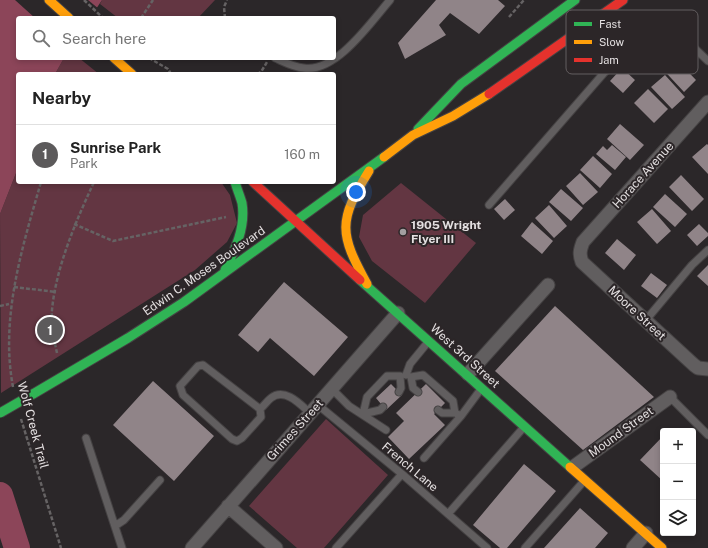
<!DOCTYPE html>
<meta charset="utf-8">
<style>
body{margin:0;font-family:"Public Sans",sans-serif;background:#f2f2f2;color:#222}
.controls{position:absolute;right:12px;bottom:12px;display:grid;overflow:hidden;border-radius:4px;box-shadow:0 2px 6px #0003}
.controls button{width:36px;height:36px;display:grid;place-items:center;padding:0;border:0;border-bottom:1px solid #e0e0e0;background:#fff;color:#222;font:20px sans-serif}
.you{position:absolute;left:356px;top:192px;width:14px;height:14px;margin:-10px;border:3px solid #fff;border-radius:50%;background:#1a73e8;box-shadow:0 0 0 6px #1a73e833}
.badge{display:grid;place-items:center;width:26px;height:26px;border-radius:50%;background:#5c5a5b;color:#fff;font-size:13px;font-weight:700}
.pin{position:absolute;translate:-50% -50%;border:2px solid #fff;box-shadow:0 1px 4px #0006}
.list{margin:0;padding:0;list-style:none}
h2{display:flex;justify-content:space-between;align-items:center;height:52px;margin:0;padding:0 16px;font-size:17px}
h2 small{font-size:13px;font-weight:400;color:#767676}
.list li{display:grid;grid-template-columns:26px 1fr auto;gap:12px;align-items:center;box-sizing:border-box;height:60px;padding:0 16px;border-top:1px solid #e0e0e0}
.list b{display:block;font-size:15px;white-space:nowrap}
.list p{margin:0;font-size:13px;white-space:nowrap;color:#767676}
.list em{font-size:13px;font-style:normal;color:#767676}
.icon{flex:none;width:22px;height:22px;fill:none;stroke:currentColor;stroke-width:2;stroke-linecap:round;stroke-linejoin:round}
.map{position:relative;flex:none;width:708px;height:548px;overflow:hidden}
.search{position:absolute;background:#fff;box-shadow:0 2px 6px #0003;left:16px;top:16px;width:320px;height:44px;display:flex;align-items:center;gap:10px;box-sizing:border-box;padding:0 14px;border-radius:4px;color:#767676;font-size:15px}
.panel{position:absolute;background:#fff;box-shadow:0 2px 6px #0003;left:16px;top:72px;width:320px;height:112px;border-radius:4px}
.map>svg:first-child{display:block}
.green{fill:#633642}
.water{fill:#8c4559}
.pier{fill:#2b2729}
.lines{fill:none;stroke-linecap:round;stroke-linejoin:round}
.river{stroke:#8c4559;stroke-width:26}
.building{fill:#908488}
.lane-casing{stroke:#454243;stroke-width:9}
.street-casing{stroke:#454243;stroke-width:15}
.fast-casing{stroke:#454243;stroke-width:11}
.slow-casing{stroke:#454243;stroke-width:11}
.jam-casing{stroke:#454243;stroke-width:11}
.path{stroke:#666364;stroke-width:2.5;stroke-dasharray:4 2;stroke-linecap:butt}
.lane{stroke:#615e5f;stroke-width:7}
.street{stroke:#615e5f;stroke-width:13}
.fast{stroke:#30b455;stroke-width:9}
.slow{stroke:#ff9f0a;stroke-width:9}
.jam{stroke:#e5322d;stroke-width:9}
.fast-bridge-casing{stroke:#454243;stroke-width:11;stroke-linecap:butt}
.fast-bridge{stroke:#30b455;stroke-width:9}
.poi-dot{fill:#a39fa1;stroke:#2c2628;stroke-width:1.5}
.labels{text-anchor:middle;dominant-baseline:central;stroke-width:4;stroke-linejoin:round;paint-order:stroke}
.street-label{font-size:12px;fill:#e4e0e1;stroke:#2c2628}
.poi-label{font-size:12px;font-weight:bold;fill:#e4e0e1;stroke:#2c2628;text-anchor:start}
.key{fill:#2c2628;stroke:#635e60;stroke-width:1}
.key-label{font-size:11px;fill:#e4e0e1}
</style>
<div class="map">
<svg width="708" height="548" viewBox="0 0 708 548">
<rect width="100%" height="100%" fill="#2b2729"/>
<path class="green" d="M102,0H215L198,18H118L100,4Z
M64,58H79L99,74H55Z
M18,168V182H221L230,195L237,223L227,242L195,270L1,393L0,214Z
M401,183L476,243L425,303L372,261L359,237L363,215Z
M326,419L388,475L324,548H297L249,506Z"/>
<path class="water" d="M0,0H102L90,18H18V58H64L55,74H18V168L0,214Z"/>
<path class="pier" d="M15,0H88L99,9L93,18H35Z"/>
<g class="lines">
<path class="river" d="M0,495L17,548"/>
</g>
<path class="building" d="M436,0H498L505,6L479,34L450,13L439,25L446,35L405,59L398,43Z
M669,52L696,80L684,92L657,63Z
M622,68L635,80L623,93L610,81Z
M665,75L685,97L672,109L651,87Z
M648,89L668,109L654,123L634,103Z
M620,124L644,145L630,160L607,139Z
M707,144L708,145V174L692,157Z
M612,145L626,157L615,170L596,154L603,146L607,150Z
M593,156L612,174L600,188L580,170Z
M580,173L598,192L583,205L566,186Z
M681,175L704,199L692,211L669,187Z
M561,189L583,208L571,221L549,202Z
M665,194L687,214L675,227L653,207Z
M505,199L515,210L504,220L494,209Z
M549,205L567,226L554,238L535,218Z
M652,209L671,231L657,244L637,222Z
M532,222L553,241L542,254L521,236Z
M699,224L708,233V236L697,246L687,235Z
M617,239L636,255L624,270L605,253Z
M708,265V286L697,276Z
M651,273L667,285L657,298L641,286Z
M284,282L348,337L314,376L270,338L258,352L238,335Z
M555,306L654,397L583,450L495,371Z
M153,381L214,436L174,481L113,425Z
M391,384L402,395L386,410L376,398Z
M426,384L445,403L434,414L445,425L409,459L388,437L404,421L396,413Z
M663,436V481L640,460Z
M524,464L556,491L507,548H500L473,525Z
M580,508L608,533L595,548H544Z"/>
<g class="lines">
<g class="lane-casing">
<path id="lane" d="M275,58C284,62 293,67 304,68C336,73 371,22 390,0
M489,205L644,27L656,20L667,22L708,61
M646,320L692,265L708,250
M406,375L410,364L428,342
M332,389L349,406L386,430
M418,392L413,388L411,377L423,375L453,401L455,413H442L438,410
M670,397L708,435
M318,405L402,474L487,548
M383,407L380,410L363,414L367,397L387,376H400L401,388L399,392
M260,409L261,417L242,438L237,441L232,439L183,395L180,386L198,366L203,365L260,409C264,406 267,401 271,398C285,387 301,405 310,413
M457,414L461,416L481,389
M86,438L122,548
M424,458L461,416
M448,514L524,427
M115,526L124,520L160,480
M336,548L402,474
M525,548L584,481"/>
</g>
<g class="street-casing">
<path id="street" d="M708,102L583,242C580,250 579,254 582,262L694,365L698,368L708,369
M468,374L548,285
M573,467L670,397
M228,506L276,548
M192,548L398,313
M633,548L646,533"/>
</g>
<g class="fast-casing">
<path id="fast" d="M418,129L461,84L575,0
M225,270C235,250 246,227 242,203C240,196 237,189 235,182
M360,280L570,467
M33,394L128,338L184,302L384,157"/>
</g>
<g class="slow-casing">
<path id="slow" d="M49,0L69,18
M114,58L132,74
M384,157L413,135L453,116L489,94
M367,284C339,233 338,221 369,171
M570,467L662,548"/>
</g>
<g class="jam-casing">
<path id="jam" d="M489,94L623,0
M253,182L360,280"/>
</g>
<path class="path" d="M84,0L103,18
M509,17L524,0
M141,18L153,0
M225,18L224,7L227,0
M149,58L168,69L171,74
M257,74L261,72L267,62
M74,224L113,241L226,217
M14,287L56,292
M0,306L9,304
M57,353C54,340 51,323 52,310C56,267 76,221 94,182
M13,387C0,318 22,248 41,182
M21,419L61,548"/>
<use href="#lane" class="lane"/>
<use href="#street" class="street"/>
<use href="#fast" class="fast"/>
<use href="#slow" class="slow"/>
<use href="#jam" class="jam"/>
<g class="fast-bridge-casing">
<path id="fast-bridge" d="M0,413L33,394"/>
</g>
<use href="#fast-bridge" class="fast-bridge"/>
</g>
<circle class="poi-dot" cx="403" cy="232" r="4"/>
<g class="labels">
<g class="street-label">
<text transform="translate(643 175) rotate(-48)">Horace Avenue</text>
<text transform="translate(204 271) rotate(-35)">Edwin C. Moses Boulevard</text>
<text transform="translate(637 313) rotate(43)">Moore Street</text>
<text transform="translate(465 356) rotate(42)">West 3rd Street</text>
<text transform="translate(33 425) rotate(75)">Wolf Creek Trail</text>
<text transform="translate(295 430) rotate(-48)">Grimes Street</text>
<text transform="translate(621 432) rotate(-36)">Mound Street</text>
<text transform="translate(410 467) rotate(40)">French Lane</text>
</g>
<g class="poi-label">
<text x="411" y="225">1905 Wright<tspan x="411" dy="14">Flyer III</tspan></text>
</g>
</g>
<rect x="566" y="10" width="132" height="64" rx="6" class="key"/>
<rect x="574" y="22" width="18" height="4" fill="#30b455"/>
<rect x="574" y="40" width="18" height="4" fill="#ff9f0a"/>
<rect x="574" y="58" width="18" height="4" fill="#e5322d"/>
<g class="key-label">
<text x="599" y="28">Fast</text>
<text x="599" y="46">Slow</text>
<text x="599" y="64">Jam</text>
</g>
</svg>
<div class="controls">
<button>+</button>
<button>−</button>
<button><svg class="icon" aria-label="layers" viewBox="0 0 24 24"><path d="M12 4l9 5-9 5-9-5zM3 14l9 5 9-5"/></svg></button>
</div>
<div class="you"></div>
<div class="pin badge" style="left:50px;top:330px">1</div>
<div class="search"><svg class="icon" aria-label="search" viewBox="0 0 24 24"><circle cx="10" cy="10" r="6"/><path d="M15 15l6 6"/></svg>Search here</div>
<section class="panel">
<h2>Nearby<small></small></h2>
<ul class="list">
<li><span class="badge">1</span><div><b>Sunrise Park</b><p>Park</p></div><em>160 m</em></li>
</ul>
</section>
</div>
